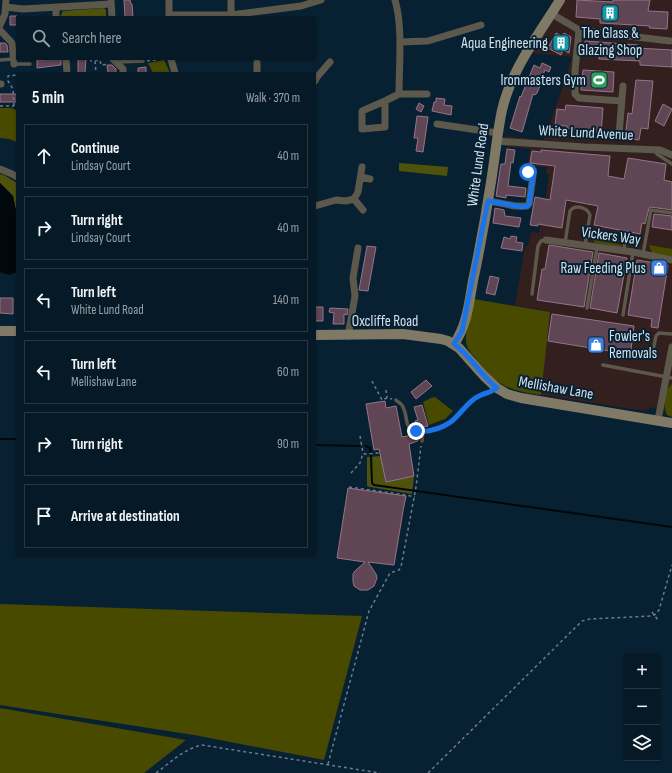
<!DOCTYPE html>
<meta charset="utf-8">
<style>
body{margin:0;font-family:"Sofia Sans Condensed",sans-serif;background:#0f222e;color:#f1f3f6}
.controls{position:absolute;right:12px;bottom:12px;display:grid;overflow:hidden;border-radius:0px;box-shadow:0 1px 3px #0004}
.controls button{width:36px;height:36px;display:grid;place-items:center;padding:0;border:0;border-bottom:1px solid #273843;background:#061926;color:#f1f3f6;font:20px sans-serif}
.stop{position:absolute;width:12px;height:12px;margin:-9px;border:3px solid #1a73e8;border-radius:50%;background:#fff}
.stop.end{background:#1a73e8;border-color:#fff;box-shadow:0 1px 4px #0008}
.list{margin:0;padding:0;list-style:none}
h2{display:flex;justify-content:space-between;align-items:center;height:52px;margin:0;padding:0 16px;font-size:17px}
h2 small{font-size:13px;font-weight:400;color:#98a0a7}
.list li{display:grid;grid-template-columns:26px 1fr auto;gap:12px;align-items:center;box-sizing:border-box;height:64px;margin:0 8px 8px;padding:0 8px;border:1px solid #273843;border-radius:0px}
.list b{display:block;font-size:15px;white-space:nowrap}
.list p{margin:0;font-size:13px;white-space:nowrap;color:#98a0a7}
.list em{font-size:13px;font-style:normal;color:#98a0a7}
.icon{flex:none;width:22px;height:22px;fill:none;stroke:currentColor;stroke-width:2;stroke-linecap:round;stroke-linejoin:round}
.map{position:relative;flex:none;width:672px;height:773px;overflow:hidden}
.search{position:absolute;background:#061926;box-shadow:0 1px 3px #0004;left:16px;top:16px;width:300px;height:44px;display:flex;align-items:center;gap:10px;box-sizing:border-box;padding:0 14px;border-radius:0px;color:#98a0a7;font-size:15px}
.panel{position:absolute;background:#061926;box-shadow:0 1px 3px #0004;left:16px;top:72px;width:300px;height:484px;border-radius:0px}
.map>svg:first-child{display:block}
.industrial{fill:#33201e}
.green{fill:#484a00}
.forest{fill:#4f520d}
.water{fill:#00080b}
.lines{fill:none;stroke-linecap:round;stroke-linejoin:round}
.stream{stroke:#00080b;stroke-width:2}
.building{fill:#604555;stroke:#947587}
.path{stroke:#697d8c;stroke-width:1.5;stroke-dasharray:3 3;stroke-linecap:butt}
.lane{stroke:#5c584c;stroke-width:3.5}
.street{stroke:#5c584c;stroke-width:7}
.secondary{stroke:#7f7965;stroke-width:10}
.route{stroke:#1a73e8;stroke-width:5}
.labels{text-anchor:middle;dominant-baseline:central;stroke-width:4;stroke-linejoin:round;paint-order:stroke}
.poi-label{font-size:15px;fill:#d2e1ed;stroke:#082132;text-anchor:end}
.street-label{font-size:15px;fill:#d2e1ed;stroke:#082132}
</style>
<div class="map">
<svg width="672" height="773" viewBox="0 0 672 773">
<rect width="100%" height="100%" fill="#082132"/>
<path class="industrial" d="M564,0H672V417L667,415L665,411L652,407L645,411L541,395L549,312L515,305L525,246H528L531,232L539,233L541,219H543L549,175L546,174L547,167L528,166L530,149L504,146L505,136L544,140L562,89L572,57L530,53Z"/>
<path class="green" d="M164,60L170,73H153L148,63Z
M0,108H12L17,111V142L9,139L0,138Z
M593,239L622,245V246L620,247L595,243Z
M649,245L672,249V257L652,253Z
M474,299L550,312L541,395C508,390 497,386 476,359C472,354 466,348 466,341C465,333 472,308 474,299Z
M672,384V417L667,415C663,405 664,390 672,384Z
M435,397L453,411L445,419L429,425L423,402L431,398Z
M0,604L362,616L324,760L194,735L0,705Z
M0,708L186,740L144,773H0Z"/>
<path class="forest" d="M104,8L106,10V17H60L63,11Z
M399,163L448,167L447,176L399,171Z
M0,174L4,175L17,183V215L13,196L0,183Z
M381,456L386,482L414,476L412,494L370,487L367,486V457Z"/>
<path class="water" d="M0,183L13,196L17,215V272L9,275L0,272Z"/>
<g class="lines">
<path class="stream" d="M0,439H17
M315,445L359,446
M366,446L370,448L371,455L372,483L374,485L672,527"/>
</g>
<path class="building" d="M124,0H130L131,4H132L133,17H125Z
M577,0L613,2V0H650L648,11L668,12L667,29L649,28L650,26L600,23V19L576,17Z
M10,16H17V25H10Z
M556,33L562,36L564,33L571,37L569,53L563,50L561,55L548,48Z
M585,41L638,45L637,48L672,50V67L640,65V61L599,59V56L584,55Z
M0,43H5L7,45L8,52H0Z
M61,59V65L37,68V60Z
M78,59H86L85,73H78Z
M542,63L551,67L549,72L545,70L540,82L541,83L537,93L535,95L533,94L523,129L522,132L510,128L520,96L521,97L534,65L540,68Z
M107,65H112L116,69V73H108Z
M146,67V73H138V68Z
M583,70L614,72L613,92L581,90Z
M636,80L653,81L648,129L641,128L639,140L625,138L628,113L632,114Z
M0,94H17V102H0Z
M436,98L445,99L444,105L452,106L451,115L432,111L434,102H436Z
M419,103L424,106L421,112L416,109Z
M663,104L672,109L664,126L655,121Z
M566,105L603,108L601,133L578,131V130L567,128V126L555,125L557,109L565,110Z
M417,116L428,117L423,152L416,151L418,138H414Z
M507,149L515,150L513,163L511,162L508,186L526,188L525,197L506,195V198L496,196L501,164H505Z
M541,150L610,156L608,176L624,179L628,158L666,164L664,180L672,182V210L651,207L649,208L645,224L642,223L640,234L594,225L598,206L566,200L562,228L538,224V226L530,225L535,197L550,200L555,166L530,163L532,151L541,152Z
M495,208L504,210L505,216L521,218L519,227L493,223Z
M654,214L672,216V230L652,227Z
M511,236L517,237L516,242L523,243L522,251L501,248L504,237L510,239Z
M549,245L593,252L584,307L537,300L542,269H545Z
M367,246L376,247L368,291L359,290Z
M599,253L627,258L617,313L590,308Z
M637,260L668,265L658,328L651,327L652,319L628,315Z
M490,276L499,278L495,295L486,293Z
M0,298H13V314L0,313Z
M315,307H323V321H315Z
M330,308L348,309L347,315L344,314V324H333L334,313L329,312Z
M552,314L634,326L631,349L634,350L633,358L621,357L622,353L548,341Z
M426,380L432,386L416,399L411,392Z
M385,401L386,408L396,406L402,437L417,434L418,441L409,444L414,476L386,482L379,449L374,450L366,404Z
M422,405L428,426L420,428H417L415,421L418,420L414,407Z
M348,488L406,496L403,511L394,565L368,562L376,574L377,578L374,586L368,590H360L354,586L353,582V574L355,571L365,562L337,558Z"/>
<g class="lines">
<path class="path" d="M91,59V61L100,60L101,65L109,64
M95,61L96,73
M147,61L161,59
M0,106H14
M14,106L13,89L8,81V76L17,75
M372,381L382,400L387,398L392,399
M386,390L387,398
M360,436L363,453L365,454L380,453
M351,473L360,463L363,453
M349,487L406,495L415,497
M652,612L658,620
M328,764L369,611L390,573L399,570L401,567L416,487L421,446
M156,773C171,762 184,749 202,745L380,773
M428,773L582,621L590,619L652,616L656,614L659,610L672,565"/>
<path class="lane" d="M1,60L13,59
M118,62L143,61
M14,64H30
M654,150L657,154L672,164
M565,243L570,211C575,204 587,207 590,215L585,246
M624,250L625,242
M643,254L651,210L672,213
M532,294L538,246L541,241L546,240
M587,308L597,248
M623,315L633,252
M652,355L656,336L659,333L672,334
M603,365L672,378
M396,400C398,402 402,404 403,407C410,421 401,430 423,432
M422,441L423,432C433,429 444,427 452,421C460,415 466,405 474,399C481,394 489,394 496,389"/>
<path class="street" d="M111,0L112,17
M395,0C403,27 399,66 399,94
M6,7L23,9L111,4
M56,7V17
M552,14L579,30L670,41
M169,15H231L301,6L321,0
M231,15V0
M169,17V0
M0,25L5,14L6,0
M0,30L12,43L14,64
M579,30L575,71V94L579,98L621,101
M400,42L428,41L481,25
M66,59L67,73
M113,59L123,69V73
M171,59L175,73
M257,63V73
M315,81L317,77L330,62
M0,84H1
M385,101L362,111V129L385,127V101L399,94H427
M437,124L498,133
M619,135L623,86
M497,141L584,147L660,150L672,155
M0,169L12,174L17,177
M361,177L370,179
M354,199L363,210
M489,201L515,206H527L529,204L533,176L531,173L528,172
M315,206L336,200L346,201L354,199L358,192L362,167
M546,240L633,252L672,260
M348,336L355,296L353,278L358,248
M658,420L672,347"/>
<path class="secondary" d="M0,331H17
M315,335L403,334L441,339L448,341L459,348L484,376L497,388L507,394L521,398L672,423
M454,344C467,326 469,303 473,281C480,248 486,215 491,182C495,158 497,134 502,110C512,68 538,36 560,0"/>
</g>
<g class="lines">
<path class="route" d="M416,431C428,433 443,428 452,421C459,415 466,405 474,399C482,393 490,393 497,388C481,376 471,356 454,344L462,331L488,201L522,207L527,206L529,204L533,176L531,173L528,172"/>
</g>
<defs>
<g id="building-square" transform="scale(0.9)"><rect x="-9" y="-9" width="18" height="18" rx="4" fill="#0f9aa8" stroke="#082132"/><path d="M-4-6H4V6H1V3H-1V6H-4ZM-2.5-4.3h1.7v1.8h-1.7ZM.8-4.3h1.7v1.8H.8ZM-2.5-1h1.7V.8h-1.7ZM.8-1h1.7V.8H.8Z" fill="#fff"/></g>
<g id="stadium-square" transform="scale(0.9)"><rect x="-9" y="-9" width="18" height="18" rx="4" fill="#2e9e5b" stroke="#082132"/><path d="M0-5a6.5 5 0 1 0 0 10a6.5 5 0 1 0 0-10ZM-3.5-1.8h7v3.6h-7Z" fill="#fff"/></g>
<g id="shop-square" transform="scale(0.9)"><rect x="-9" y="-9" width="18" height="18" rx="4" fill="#3f7fe0" stroke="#082132"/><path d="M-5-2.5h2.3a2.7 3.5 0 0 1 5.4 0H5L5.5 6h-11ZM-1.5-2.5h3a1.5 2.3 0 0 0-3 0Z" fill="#fff"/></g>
</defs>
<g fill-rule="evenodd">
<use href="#building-square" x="610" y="13"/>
<use href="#building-square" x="561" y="43"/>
<use href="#stadium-square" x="599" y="80"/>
<use href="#shop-square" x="659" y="268"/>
<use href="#shop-square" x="596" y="345"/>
</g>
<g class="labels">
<g class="poi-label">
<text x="610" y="33" text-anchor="middle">The Glass &amp;<tspan x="610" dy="17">Glazing Shop</tspan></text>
<text x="548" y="43">Aqua Engineering</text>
<text x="586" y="80">Ironmasters Gym</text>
<text x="646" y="268">Raw Feeding Plus</text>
<text x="609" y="336" text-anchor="start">Fowler's<tspan x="609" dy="17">Removals</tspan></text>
</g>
<g class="street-label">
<text transform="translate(586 133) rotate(3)">White Lund Avenue</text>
<text transform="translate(478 165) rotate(-82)">White Lund Road</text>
<text transform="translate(611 236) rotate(8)">Vickers Way</text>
<text x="385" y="321">Oxcliffe Road</text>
<text transform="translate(556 388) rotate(10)">Mellishaw Lane</text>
</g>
</g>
</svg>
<div class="controls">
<button>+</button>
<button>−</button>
<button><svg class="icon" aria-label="layers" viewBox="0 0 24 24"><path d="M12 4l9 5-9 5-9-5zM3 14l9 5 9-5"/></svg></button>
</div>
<div class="stop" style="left:528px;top:172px"></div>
<div class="stop end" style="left:416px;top:431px"></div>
<div class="search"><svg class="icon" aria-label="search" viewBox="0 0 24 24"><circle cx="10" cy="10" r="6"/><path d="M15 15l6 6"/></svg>Search here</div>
<section class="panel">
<h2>5 min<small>Walk · 370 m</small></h2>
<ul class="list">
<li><svg class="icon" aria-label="ahead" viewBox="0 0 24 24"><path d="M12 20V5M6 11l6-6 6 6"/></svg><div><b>Continue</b><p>Lindsay Court</p></div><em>40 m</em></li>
<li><svg class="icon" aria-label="right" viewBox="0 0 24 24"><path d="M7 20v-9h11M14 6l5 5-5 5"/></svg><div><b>Turn right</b><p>Lindsay Court</p></div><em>40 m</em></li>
<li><svg class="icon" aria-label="left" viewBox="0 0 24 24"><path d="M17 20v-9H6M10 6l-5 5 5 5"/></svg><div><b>Turn left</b><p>White Lund Road</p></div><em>140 m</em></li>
<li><svg class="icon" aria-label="left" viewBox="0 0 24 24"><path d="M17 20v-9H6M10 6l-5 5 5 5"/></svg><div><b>Turn left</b><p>Mellishaw Lane</p></div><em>60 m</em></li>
<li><svg class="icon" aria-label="right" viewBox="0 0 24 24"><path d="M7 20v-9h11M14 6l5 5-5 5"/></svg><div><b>Turn right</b></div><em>90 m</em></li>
<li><svg class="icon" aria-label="arrive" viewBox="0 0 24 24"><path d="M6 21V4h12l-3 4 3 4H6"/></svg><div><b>Arrive at destination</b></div></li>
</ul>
</section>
</div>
